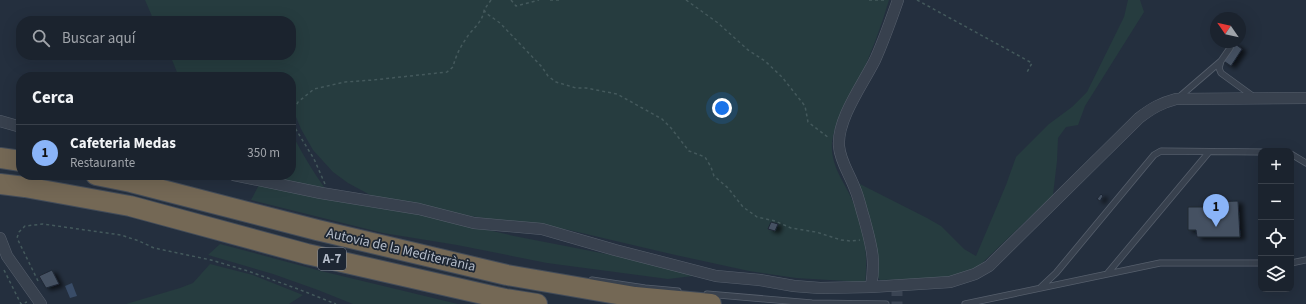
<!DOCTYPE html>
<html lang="es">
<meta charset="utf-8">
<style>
body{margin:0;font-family:"Source Sans 3",sans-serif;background:#242b36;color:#f1f3f6}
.controls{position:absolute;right:12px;bottom:12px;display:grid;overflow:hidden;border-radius:8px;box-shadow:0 4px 16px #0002}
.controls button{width:36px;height:36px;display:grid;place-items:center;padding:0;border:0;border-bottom:1px solid #39404a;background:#1b232e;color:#f1f3f6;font:20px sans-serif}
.compass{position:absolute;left:1210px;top:12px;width:36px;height:36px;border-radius:50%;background:#1b232e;box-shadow:0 4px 16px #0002;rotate:304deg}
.you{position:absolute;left:722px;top:108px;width:14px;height:14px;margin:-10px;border:3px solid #fff;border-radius:50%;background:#1a73e8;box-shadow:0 0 0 6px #1a73e833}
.badge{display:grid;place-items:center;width:26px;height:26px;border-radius:50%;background:#8ab4f8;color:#111;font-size:13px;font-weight:700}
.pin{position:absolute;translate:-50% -33px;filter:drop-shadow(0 1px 2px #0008)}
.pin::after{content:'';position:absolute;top:21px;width:14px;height:12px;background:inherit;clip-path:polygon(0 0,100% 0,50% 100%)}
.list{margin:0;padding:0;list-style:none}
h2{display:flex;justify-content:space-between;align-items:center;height:52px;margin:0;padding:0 16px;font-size:17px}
h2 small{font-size:13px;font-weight:400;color:#a0a4aa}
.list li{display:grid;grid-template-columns:26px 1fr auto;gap:12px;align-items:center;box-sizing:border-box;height:56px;padding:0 16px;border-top:1px solid #39404a}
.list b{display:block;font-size:15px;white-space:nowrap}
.list p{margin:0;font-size:13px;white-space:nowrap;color:#a0a4aa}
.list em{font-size:13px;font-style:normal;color:#a0a4aa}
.icon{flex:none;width:22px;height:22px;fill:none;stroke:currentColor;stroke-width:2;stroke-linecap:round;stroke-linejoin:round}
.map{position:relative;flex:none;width:1306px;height:304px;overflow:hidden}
.search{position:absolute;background:#1b232e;box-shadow:0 4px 16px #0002;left:16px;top:16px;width:280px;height:44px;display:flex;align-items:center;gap:10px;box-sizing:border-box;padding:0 14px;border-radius:16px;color:#a0a4aa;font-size:15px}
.panel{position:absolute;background:#1b232e;box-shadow:0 4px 16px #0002;left:16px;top:72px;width:280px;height:108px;border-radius:16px}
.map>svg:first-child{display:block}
.green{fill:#263c3f}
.water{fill:#394c67}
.building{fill:#455162;stroke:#1f2835;filter:url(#shadow)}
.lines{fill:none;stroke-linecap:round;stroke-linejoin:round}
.minor-tunnel{stroke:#3a4453;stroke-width:11;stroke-dasharray:11 5.5;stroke-linecap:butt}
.service-casing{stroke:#565f6c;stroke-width:7}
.minor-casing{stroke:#565f6c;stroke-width:12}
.motorway-casing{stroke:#434c59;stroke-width:22}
.path{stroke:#44595c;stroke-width:1.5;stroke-dasharray:3 3;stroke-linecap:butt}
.service{stroke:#38414e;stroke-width:5.5}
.minor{stroke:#38414e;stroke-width:11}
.motorway{stroke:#746855;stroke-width:20}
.labels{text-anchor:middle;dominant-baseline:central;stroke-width:3.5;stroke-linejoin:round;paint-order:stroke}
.shield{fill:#1d2633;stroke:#878f9c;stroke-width:1}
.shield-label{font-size:13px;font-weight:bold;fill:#b4bcc9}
.street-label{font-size:14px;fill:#b4bcc9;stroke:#1d2633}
</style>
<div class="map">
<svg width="1306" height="304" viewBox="0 0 1306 304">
<defs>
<filter id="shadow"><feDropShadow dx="4.5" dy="2.5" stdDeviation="2" flood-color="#0009"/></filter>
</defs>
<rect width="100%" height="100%" fill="#242f3e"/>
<path class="green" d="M145,0H889C881,27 871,54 859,80C849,100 830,128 832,150C833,170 847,186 854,204C865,229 868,257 865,284L846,281L796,278L749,271L671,254L569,230L456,214L374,197L348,183L333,172L313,150L301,129L291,105V77H179L170,55H291V21H154Z
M1128,0H1140L1144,12L1085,106L1078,125L1066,127L1058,138L1057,161L1053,195L977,268L960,278L880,280L876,275L856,182L927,218L941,226L964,249L976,256L1006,185L1016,157L1049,124L1072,107L1087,92L1124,17Z
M291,132C302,153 313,172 327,191L254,175H291Z
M261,181L339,196L514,236L709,274L668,279L547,263L457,245L383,233L251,200Z
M220,244L321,271L458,304H353L318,290L273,274L208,255Z
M210,264L253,275L303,295L289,304H126L180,288L193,283Z"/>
<path class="water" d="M72,283L77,296L70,298L65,286Z"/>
<path class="building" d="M1234,43L1242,49L1231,66L1222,60Z
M1101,194L1103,196L1100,201L1097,199Z
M1238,201L1240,237H1197L1196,230H1188V207H1206V202Z
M771,222L778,224L775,231L768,229Z
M52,270L59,284L46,288L39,276Z"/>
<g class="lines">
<path class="minor-tunnel" d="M897,285V304"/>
<g class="service-casing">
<path id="service" d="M1221,61L1219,68L1221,73L1254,97
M1178,98L1221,61L1230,48
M1291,154L1306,163
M1291,263L1306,260
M1107,274L1209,152
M592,280L645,288L678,291
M1041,287L1056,273L1154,155L1161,151L1261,152
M707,294L812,303L886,304
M965,304L1160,263H1261"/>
</g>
<g class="minor-casing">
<path id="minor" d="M0,121L21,127
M234,175L321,193L419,209L474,223L542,229L615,250L716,276L760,280L794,286L820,288L871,287L950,282L975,274L989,266L1139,118C1152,108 1161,103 1176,99L1306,98
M0,238L7,256L41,304
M871,287C876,258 871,245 864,218C861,209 859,198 855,189C850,175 840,161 839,146C837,119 863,84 875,60C884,40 891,20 898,0"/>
</g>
<g class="motorway-casing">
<path id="motorway" d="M0,158L21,161
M96,175L131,182L317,230L507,275L635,297L711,304
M0,184L25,187L130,206L307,254L505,299L537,304"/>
</g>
<path class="path" d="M491,0L484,10L486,13L500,23L542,67L548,76L556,82L576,88H586L617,94L662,119L671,128L689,151L705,157L711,167L714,176L728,188L743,207L757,217L775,221L791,228L816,232L841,240L851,241L860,240
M511,0L516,6L539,0
M550,0H559
M686,0L718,23L748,50L765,61L782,77L805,106L808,122L829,138
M869,0H887
M917,0L1032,63L1026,74
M325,184L314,159L292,123L291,115L298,102L314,89L345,82L373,80L447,72L453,67C456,54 462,44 470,33C476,26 482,21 484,11
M4,270L21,304L27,302
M38,281L17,238L19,232L25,226L43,224L121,235L139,241L154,248L211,260L248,271L298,289L336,304"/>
<use href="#service" class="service"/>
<use href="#minor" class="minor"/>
<use href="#motorway" class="motorway"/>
</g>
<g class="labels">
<rect class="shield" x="318" y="248" width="28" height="22" rx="3"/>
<g class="shield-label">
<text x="332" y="259">A-7</text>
</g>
<g class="street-label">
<text transform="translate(401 250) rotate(13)">Autovia de la Mediterrània</text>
</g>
</g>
</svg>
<div class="controls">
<button>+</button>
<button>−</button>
<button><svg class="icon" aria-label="locate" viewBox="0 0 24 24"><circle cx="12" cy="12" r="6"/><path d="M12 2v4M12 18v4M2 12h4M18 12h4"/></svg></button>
<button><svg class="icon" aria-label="layers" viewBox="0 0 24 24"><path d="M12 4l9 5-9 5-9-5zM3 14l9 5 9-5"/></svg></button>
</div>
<svg class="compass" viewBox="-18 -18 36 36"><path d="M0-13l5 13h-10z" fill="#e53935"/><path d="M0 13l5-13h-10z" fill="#a0a4aa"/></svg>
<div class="you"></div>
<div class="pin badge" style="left:1216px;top:227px">1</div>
<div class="search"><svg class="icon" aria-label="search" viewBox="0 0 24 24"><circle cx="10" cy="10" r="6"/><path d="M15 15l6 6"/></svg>Buscar aquí</div>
<section class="panel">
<h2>Cerca<small></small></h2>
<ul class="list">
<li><span class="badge">1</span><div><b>Cafeteria Medas</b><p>Restaurante</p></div><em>350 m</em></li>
</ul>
</section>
</div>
